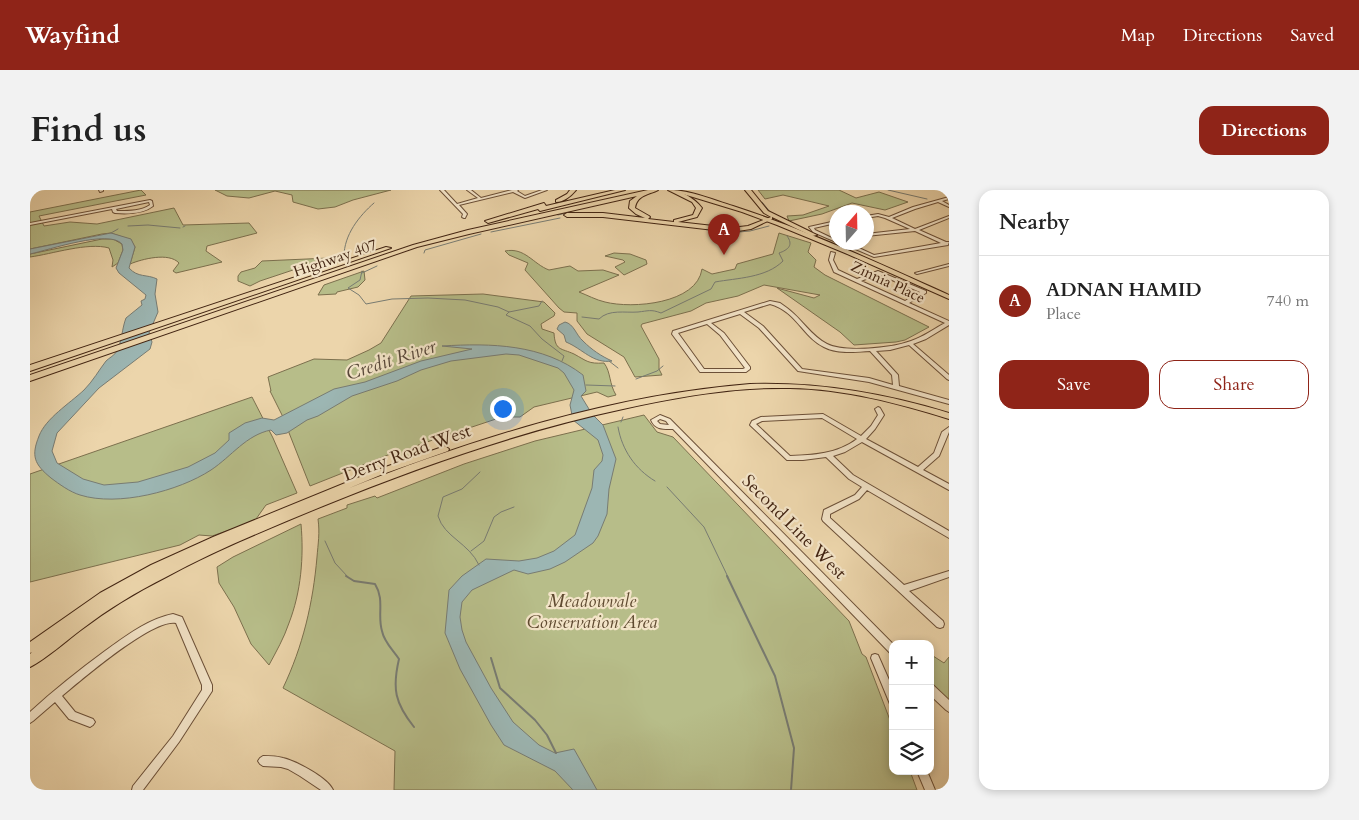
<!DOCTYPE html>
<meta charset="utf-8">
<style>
body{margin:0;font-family:Cardo,serif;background:#f2f2f2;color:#222}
.controls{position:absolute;right:15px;bottom:15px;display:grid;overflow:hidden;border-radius:10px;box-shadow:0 2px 8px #0003}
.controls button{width:45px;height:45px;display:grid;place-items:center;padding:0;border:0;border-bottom:1px solid #e0e0e0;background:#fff;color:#222;font:25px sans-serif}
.compass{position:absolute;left:799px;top:15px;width:45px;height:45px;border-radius:50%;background:#fff;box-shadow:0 2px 8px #0003;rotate:20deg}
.you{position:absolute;left:472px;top:218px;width:18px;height:18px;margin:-12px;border:4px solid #fff;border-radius:50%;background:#1a73e8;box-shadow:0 0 0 8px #1a73e833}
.badge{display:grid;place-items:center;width:32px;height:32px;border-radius:50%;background:#8f2418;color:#fff;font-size:16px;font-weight:700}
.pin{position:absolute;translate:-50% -41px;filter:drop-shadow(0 1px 2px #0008)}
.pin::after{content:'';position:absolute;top:26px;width:18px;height:15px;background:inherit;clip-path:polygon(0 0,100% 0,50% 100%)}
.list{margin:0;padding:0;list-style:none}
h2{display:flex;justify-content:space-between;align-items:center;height:65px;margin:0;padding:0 20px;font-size:21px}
h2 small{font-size:16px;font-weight:400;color:#767676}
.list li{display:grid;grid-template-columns:32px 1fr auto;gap:15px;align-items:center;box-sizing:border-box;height:90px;padding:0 20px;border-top:1px solid #e0e0e0}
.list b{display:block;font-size:19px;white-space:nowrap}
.list p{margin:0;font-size:16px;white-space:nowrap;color:#767676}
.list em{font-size:16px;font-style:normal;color:#767676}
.actions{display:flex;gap:10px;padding:15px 20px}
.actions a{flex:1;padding:11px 0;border:1px solid #8f2418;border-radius:15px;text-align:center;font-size:18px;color:#8f2418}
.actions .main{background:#8f2418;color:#fff}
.icon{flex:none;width:28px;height:28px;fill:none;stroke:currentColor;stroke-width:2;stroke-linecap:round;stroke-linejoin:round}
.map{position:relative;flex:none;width:919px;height:600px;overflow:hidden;border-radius:15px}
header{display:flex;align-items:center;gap:30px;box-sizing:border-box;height:70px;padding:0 25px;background:#8f2418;color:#fff}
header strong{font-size:24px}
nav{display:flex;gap:28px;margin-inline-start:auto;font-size:18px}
.intro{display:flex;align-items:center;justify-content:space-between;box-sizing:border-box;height:120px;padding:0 30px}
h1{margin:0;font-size:35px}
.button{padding:12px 22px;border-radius:15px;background:#8f2418;color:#fff;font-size:18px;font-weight:700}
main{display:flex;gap:30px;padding:0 30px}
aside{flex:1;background:#fff;border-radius:15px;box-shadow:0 2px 8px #0003}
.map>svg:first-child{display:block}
.green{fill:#b7bd89;stroke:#7c704e}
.water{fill:#9cb6b3;stroke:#787c73}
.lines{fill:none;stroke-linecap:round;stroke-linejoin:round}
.stream-far1{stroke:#787c73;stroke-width:1}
.stream{stroke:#787c73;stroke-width:2}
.minor-casing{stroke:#6c5038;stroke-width:2}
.major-casing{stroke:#422412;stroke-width:2}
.highway-casing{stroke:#422412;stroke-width:2}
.minor{fill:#f3e4c8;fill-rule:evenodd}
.major{fill:#ecd5ab;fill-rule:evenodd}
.highway{fill:#ecd5ab;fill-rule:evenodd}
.labels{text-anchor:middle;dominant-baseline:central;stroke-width:4.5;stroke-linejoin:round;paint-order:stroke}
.far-street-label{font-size:15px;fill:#422412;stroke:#f3e4c8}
.street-label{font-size:18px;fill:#422412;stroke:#f3e4c8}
.park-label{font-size:18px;font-style:italic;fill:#5f4a30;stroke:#f3e4c8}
.water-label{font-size:19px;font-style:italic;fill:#58483a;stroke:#f3e4c8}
</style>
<header>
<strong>Wayfind</strong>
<nav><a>Map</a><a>Directions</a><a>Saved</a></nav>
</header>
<div class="intro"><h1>Find us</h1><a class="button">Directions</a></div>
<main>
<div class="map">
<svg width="919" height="600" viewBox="0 0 919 600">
<rect width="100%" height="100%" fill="#ecd5ab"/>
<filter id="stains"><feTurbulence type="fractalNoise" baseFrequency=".004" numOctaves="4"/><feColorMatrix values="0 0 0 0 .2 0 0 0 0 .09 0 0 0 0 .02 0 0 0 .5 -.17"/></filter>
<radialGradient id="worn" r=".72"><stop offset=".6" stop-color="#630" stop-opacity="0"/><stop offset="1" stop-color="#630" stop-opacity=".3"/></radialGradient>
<path class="green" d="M111,0L116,5L9,26L14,36L40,32L67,34L144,18L153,35L219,33L227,43L177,56L176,61L192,72L146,83L143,81L149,73C139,62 112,69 100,74L105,57L101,50L81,43L72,44L0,59V22Z
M185,0H361L323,10L305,17L288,19L263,12L262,5L245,1L219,8L197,6Z
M728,0H809L826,8L849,2L878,12L855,20L822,13L792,24L759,31L757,26L773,25L799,16L753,5L735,9Z
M749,43L781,53L778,62L786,70L784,77L795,85L899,137L875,150L866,152L824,155L810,142L747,98L784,108L790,105L734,95L708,106L676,113L661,121L612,134L611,136L629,169V179L632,185L605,187L594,167L557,144L547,131V123L534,122L529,118L495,80L498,73L479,65L475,61C495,57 503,74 519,80L540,76L548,81L573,80L589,85L549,102C557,105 566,110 575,112C602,119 667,114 672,79L682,84L705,79L707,74L743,64Z
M72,49H83L92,54L93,60L88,73L82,77L83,70L79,58C58,52 22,64 0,67V64Z
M584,63L600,64L616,70L617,74L594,85L585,77L595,72L593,70L575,66Z
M299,68L230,91L220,96L208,91V86L211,82L225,78L232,71Z
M334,81L335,90L328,97L307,102L306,104L288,105L294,95Z
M453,104L514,112L525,123L524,126L511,134L512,139L524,143C525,161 531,158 544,164C557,171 558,174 574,173C581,182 579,194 586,205L578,207L567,202L504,217L490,227H472L388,255C383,268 375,270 363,263L280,296L252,225L240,201H241L238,187L284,169L317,170L339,160L351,153L381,106Z
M222,207L243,248L267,303L236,315L226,329L208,337L182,346L169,345L150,355L0,392V284Z
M614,225L627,242L643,247L819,431L832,464L836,467L863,538V581H880L887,600H364L365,561L253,498C273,456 283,413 287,367C288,354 290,343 288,329L317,318V315L345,306L347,308L434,274L505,251Z
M271,334C274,367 271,402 259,433C254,448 246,462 239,475L221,454L204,417L189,393L187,377L203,367Z
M900,464L914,473L919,467V513L900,495Z"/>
<path class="water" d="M81,43L101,49L105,57L99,78C108,88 117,84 127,89L125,104L128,122L119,143L122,152L120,159L69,198L27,243L22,261L27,273L53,289L74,295L108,292L158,277L185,263L199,250V243L215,233L232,228L244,230L304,199L335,192L391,171L442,159L412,156C461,153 513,154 553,185L556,201L551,206L562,224L573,235L586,269L579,299L577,324L568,346L563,353L535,372L520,379L498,384L484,380L442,400L432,412L430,427L432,440L436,452L461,498L483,532L509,555L525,563L544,559L567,600H543L525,581L474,555L461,535L430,479L415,443L419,400L432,386L456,369L489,371L507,368L524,361L545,345L562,298L564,280L572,271L573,265L568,250L543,230L540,215L544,200L534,183L528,178L489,165L476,164L421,171L391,180L367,191L322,206L288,226L277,230L257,243L246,245L241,240C216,245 202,266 181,280C149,301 88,317 50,305C40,302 29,294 21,288C4,274 1,266 9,246C16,228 39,214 54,200C63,191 69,180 76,171C79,168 85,165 87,161C92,151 92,138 96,128L112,115L111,111L115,109L116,105L89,83L86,78L93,60L92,54C79,39 19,60 0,64V59Z
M535,132C544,134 546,145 553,151C562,160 571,166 582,171C563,174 553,159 536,152L534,145L527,139L529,135Z"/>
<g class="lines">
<path class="stream-far1" d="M858,0L897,9
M732,12L741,23
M528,25L536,23
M98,36L118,35L150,38
M153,37L155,36
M461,42L530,28
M81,43L88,39
M698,43L720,41L739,36
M394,63L395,60L451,44
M314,66C314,45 329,26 344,13
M332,81L330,90L318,98L329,105L336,114L362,109L398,108L435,110L468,117L479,122L509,116L512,111
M332,83L347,76
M479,122L476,125L500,136L512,149L534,166L532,171
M552,127L569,129C579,119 595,123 608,122C618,121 621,119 631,123L681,99L685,92C707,88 736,88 753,71L749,63C758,60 764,55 757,46
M579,171L588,178
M606,189L627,181L633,176
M556,195L585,196
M591,232L593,227
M588,237C592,260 605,279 625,291
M637,297L674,337L698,387
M295,351L305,373L318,387
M441,361L454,351L464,327L471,322L484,317
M449,375C439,353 414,347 408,326L413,307L432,299L450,282"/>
<path class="stream" d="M316,386L324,391L345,394C355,410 347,425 352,441C354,452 363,460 369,469C362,499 365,513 384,537
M697,386L745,486L764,558L761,600
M461,468L470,498L505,530L517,545L526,563"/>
<g class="minor-casing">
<path id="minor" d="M69,0H73V1L70,2Z
M410,0H414L427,14L448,8L437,0H441L451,8L482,0H488L487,1L495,6L512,0H517L495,8L483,2L429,15L437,24L435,28H434L432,27L433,24Z
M919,7V9L912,11L919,15V17L908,12L885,19L862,28L885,39L919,26V28L889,40L916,52H919L918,55L844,67L809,52H816L844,65L911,53L885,41L836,46V44L880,39L855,28L848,26L836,28V26L848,24L859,27L883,17Z
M120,10L122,11L123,16C113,24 98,24 85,23L83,22L82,19L0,35V33ZM119,12L120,15C111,21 100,21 89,21H87L86,19Z
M806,31V33L784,38L785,40L806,50V52L783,42L779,37Z
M801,62L805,63L803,70L808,80L827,89L848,81L896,101V103L879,113L919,131V135L896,149L883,154L919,185V190L917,189L879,155L860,160L846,161L868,185L869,196L919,210V214L839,192L768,181L729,138L710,124L681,133L694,143L720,177V179L716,182H670L642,144L643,141L740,111L750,113L757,118C771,128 782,147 797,154C814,163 863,158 881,151C893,147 904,139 915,133L804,82L799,70ZM848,84L890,102L875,111L831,91ZM740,114C766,121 773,147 794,157C807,164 826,162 840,161L862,185L863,195L839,188L772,179L733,136L714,122ZM677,134L690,145L715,178L713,179H674L648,143Z
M919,74V76L887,84L885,83Z
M848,217L850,218L854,225L845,239L836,249L888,277L904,263L912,242L919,237V242L909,266L893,280L919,294V300L832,252L815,262L803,266L823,285L919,341V348L837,300L829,309L800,324V328L874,395L919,381V387L879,401L913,431L914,434L913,437L910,438L907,437L793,331L792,329L794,320L825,305L832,297L819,289L796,267L773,270H757L720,235L722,231L731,227L793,224L831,246L841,236L848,225L845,219ZM792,228L827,249C807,264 784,265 760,266L726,234L732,231Z
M630,225L640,229L863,454V464L860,463L643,239C634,239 625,240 621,230ZM630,229L636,231L639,235L630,234L627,231Z
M143,424L152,427L182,495V501L149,552L113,600H102L103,596L143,546L172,500V495L146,433C123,428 51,490 32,506L45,522L63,529L65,532L63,535L60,537L39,529L25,512L3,531L0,533V522C24,500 49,480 75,461C96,446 118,429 143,424Z
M845,464L848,465L863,499V516L860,514L841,468L842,465Z
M900,494L903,495L919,510V522L916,520L900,505Z
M233,566C240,566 246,566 253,568C266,571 298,588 303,600H291L270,586L258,579L251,577L233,576L230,574L228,571L230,568Z
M887,581H897L905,600H895Z"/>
</g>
<g class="major-casing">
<path id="major" d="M640,0C660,0 683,10 703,16C777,40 848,73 919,105V109L815,63L747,35L712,22Z
M720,194C789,192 854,203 919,223V229C867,213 815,199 760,198C703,197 648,207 593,219C490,241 391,276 293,316C240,338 186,360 136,387C106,402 78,419 52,439C37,450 16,469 0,477V464L2,462L0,463V452L70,403L121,375L183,347L347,280L415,256L419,259L418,261L353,284L317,299C446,248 582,205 720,194Z"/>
</g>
<g class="highway-casing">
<path id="highway" d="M540,0H546C541,6 534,12 526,12V10L537,4Z
M585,0H595L510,21L508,19L458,33L455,31L514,13L516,16Z
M618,0H628C618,5 607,5 605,18L619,26L620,27L618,29L644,32V30L663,25L666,18L662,12L638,0C651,0 664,8 672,18L667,27L648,32L701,38L718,36L741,27L734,23L715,0H721L738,21L787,45L782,46L742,27V29L721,39L701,42L573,27H537L534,25L537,23H573L615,28L606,24L599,18L600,11L607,6L439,44L387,57L0,191V185L383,55L438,40Z
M356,57L361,58L0,181V175Z"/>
</g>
<use href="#minor" class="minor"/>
<use href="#major" class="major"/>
<use href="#highway" class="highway"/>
</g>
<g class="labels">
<g class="far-street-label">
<text transform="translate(305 68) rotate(-19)">Highway 407</text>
<text transform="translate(858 92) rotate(25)">Zinnia Place</text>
</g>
<g class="street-label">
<text transform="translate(377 263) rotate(-20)">Derry Road West</text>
<text transform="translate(764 337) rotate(45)">Second Line West</text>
</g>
<g class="park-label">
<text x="562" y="411">Meadowvale<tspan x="562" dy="21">Conservation Area</tspan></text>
</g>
<g class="water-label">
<text transform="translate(361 170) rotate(-18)">Credit River</text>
</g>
</g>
<rect width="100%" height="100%" filter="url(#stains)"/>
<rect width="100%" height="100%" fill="url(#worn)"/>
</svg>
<div class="controls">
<button>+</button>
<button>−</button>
<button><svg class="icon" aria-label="layers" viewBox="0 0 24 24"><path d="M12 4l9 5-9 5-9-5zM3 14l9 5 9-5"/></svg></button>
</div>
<svg class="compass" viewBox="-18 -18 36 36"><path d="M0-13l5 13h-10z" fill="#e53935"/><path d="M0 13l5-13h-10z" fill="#767676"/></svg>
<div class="you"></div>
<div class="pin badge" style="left:694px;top:65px">A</div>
</div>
<aside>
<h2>Nearby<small></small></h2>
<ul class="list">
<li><span class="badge">A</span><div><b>ADNAN HAMID</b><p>Place</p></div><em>740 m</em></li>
</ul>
<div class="actions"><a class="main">Save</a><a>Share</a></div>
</aside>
</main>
